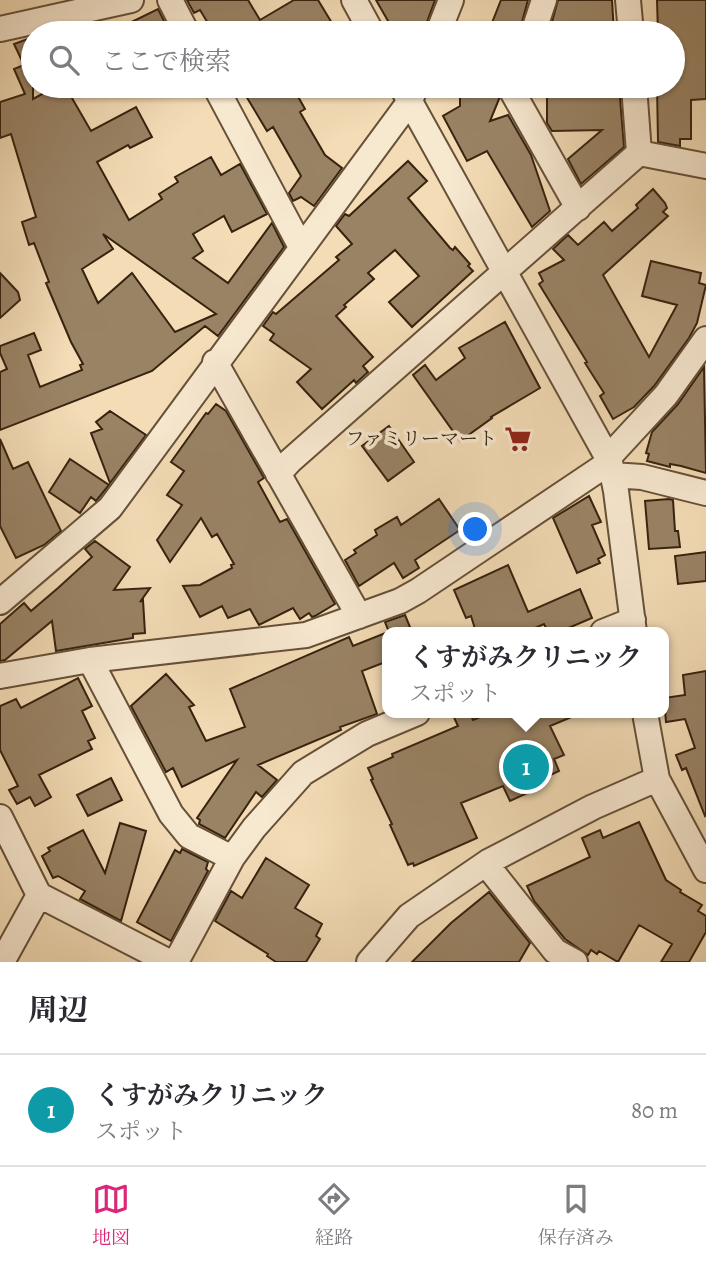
<!DOCTYPE html>
<html lang="ja">
<meta charset="utf-8">
<style>
body{margin:0;font-family:Alegreya,"Noto Serif JP",serif;background:#f7f7f7;color:#2b2b33}
.you{position:absolute;left:476px;top:530px;width:24px;height:24px;margin:-18px;border:5px solid #fff;border-radius:50%;background:#1a73e8;box-shadow:0 0 0 10px #1a73e833}
.badge{display:grid;place-items:center;width:46px;height:46px;border-radius:50%;background:#db2777;color:#fff;font-size:23px;font-weight:700}
.pin{position:absolute;translate:-50% -50%;border:4px solid #fff;box-shadow:0 2px 7px #0006}
.popup{position:absolute;left:382px;top:627px;width:287px;height:91px;box-sizing:border-box;display:grid;place-content:center;border-radius:14px;background:#fff;filter:drop-shadow(0 2px 5px #0005);font-size:23px;white-space:nowrap;color:#7c7c81}
.popup b{font-size:26px;color:#2b2b33}
.popup::after{content:'';position:absolute;left:50%;top:100%;margin-left:-14px;border:14px solid transparent;border-top-color:#fff}
.list{margin:0;padding:0;list-style:none}
h2{display:flex;justify-content:space-between;align-items:center;height:91px;margin:0;padding:0 28px;font-size:30px}
h2 small{font-size:23px;font-weight:400;color:#7c7c81}
.list li{display:grid;grid-template-columns:46px 1fr auto;gap:21px;align-items:center;box-sizing:border-box;height:112px;padding:0 28px;border-top:2px solid #e1e1e2}
.list b{display:block;font-size:26px;white-space:nowrap}
.list p{margin:0;font-size:23px;white-space:nowrap;color:#7c7c81}
.list em{font-size:23px;font-style:normal;color:#7c7c81}
.icon{flex:none;width:38px;height:38px;fill:none;stroke:currentColor;stroke-width:2;stroke-linecap:round;stroke-linejoin:round}
.map{position:relative;flex:none;width:706px;height:962px;overflow:hidden}
.search{position:absolute;background:#fff;box-shadow:0 2px 5px #0004;left:21px;right:21px;top:21px;height:77px;display:flex;align-items:center;gap:18px;box-sizing:border-box;padding:0 24px;border-radius:38px;color:#7c7c81;font-size:26px}
.sheet{height:203px;background:#fff}
nav{display:flex;justify-content:space-around;align-items:center;box-sizing:border-box;height:98px;border-top:2px solid #e1e1e2;background:#fff;font-size:19px;color:#7c7c81}
nav a{display:grid;justify-items:center;gap:4px}
nav .on{color:#db2777}
.map>svg:first-child{display:block}
.building{fill:#998365;stroke:#37220e;stroke-width:2;fill-rule:evenodd}
.lines{fill:none;stroke-linecap:round;stroke-linejoin:round}
.minor-casing{stroke:#665038;stroke-width:28}
.minor{stroke:#f7e8d0;stroke-width:24}
.labels{text-anchor:middle;dominant-baseline:central;stroke-width:7;stroke-linejoin:round;paint-order:stroke}
.poi-label{font-size:19px;fill:#37220e;stroke:#f7e8d0;text-anchor:end}
</style>
<div class="map">
<svg width="706" height="962" viewBox="0 0 706 962">
<rect width="100%" height="100%" fill="#f3dcb6"/>
<filter id="stains"><feTurbulence type="fractalNoise" baseFrequency=".00286" numOctaves="4"/><feColorMatrix values="0 0 0 0 .2 0 0 0 0 .09 0 0 0 0 .02 0 0 0 .5 -.17"/></filter>
<radialGradient id="worn" r=".72"><stop offset=".6" stop-color="#630" stop-opacity="0"/><stop offset="1" stop-color="#630" stop-opacity=".3"/></radialGradient>
<path class="building" d="M187,0H248L260,20L294,0H318L338,33H214L200,10L194,13Z
M376,0H435L423,33H406L392,28Z
M501,0H528L519,33H488Z
M558,0H612L614,33H549Z
M657,0H706V99L691,100V139H680V146L658,142L657,86H673V33H658Z
M158,9L170,33H109Z
M95,23L99,33H50Z
M33,37V99L57,86H65L91,131L136,107L152,137L130,148L128,145L97,162L129,220L162,199L159,194L178,182L175,177L211,157L221,175L240,164L267,214L232,232L224,216L193,234L203,251L193,258L228,283L272,223L284,247L218,336L205,326L152,371L0,430V372L7,369L0,353V346L34,333L41,350L28,355L40,387L82,370L80,365L83,364L71,342L46,283L49,282L34,243L29,245L22,222L36,217L11,134L0,138V102L25,94L14,69L24,65L14,44ZM103,234L216,314L175,332L132,273L98,303L82,269L113,249Z
M240,86H292L305,109L300,112L325,155L342,168L314,206L301,197L293,201L289,193L301,176L273,127L267,131Z
M460,86H498L499,99L490,121L508,115L531,155L550,211L532,227L487,151L467,161L443,116L460,106Z
M555,86H619L624,147L581,184L568,159L602,130L552,131L547,123V94H555Z
M408,161L427,181L408,198L450,248L453,250L455,247L470,264L468,266L473,271L412,327L389,302L419,276L395,250L368,273L374,279L344,305L346,307L336,316L373,357L363,366L368,372L356,383L354,380L322,409L297,382L311,369L270,340L274,334L263,326L273,312L276,314L339,260L336,257L352,244L336,226L345,214L349,216Z
M653,189L665,203L667,208L663,212L668,216L603,275L649,357L677,305L642,296L651,261L701,273L699,283L706,285L697,323L689,338L654,386L634,407L613,419L600,396L604,393L585,363L587,362L539,284L543,281L539,273L564,260L553,249L568,235L578,245L604,222L612,231L638,208L636,205Z
M0,273L18,292L20,300L0,318Z
M505,322L540,388L491,417L492,418L460,441L413,375L425,365L436,380L465,358L459,348Z
M704,367L706,473L681,466L670,464V467L647,461L649,454L646,453L652,432L678,404Z
M216,404L226,411L264,478L258,482L280,522L287,519L335,604L315,616L312,617L309,613L300,619L293,608L259,625L250,609L228,618L222,606L200,617L183,586L200,585L232,568L231,565L234,564L217,534L212,537L201,518L170,562L157,540L182,505L167,495L184,471L171,462L206,413L208,414Z
M110,411L146,435L110,483L91,433L102,429L96,422Z
M389,426L414,462L388,481L362,446Z
M0,439L13,469L28,462L61,531L44,545L16,558L0,526Z
M70,459L109,485L96,501L91,497L80,513L49,492Z
M589,496L601,522L592,525L605,555L598,559L600,563L577,573L553,518Z
M439,499L460,530L415,560L419,568L403,578L394,563L359,586L345,560L356,553L354,550L377,535L375,530L397,517L401,525Z
M669,499L673,500L675,531H678L680,547L649,549L645,501Z
M95,541L130,567L114,590L150,588L140,602L143,600L145,633L133,634V638L56,651L52,621L5,660L0,661V624L24,603L31,611L58,588L92,557L85,549Z
M706,552V581L678,584L675,556Z
M508,565L528,612L580,589L592,618L559,632H548L544,624L526,632H476L471,616L466,618L454,590Z
M405,615L412,632H389L385,622Z
M388,632V661L362,671L377,714L340,727L341,730L258,765L277,780L262,797L256,792L225,838L199,824L200,820L197,818L237,760L182,787L173,768L166,772L131,706L166,674L194,705L189,707L206,741L245,727L230,689L349,637L353,646Z
M706,671V815L705,816L686,768L682,770L676,755L695,748L685,719L666,722L664,698L685,695L683,675Z
M78,678L92,706L82,711L95,738L88,741L92,749L39,775L51,797L35,806L30,797L17,804L9,790L18,786L0,750V706L16,699L21,708Z
M452,713H470L473,720L490,713H581L550,726L564,755L554,759L559,771L531,784L534,790L510,801L503,786L461,803L477,838L414,866L413,863L408,865L390,825L392,824L371,780L373,779L368,768L393,757L392,754L458,726Z
M111,778L122,800L88,816L77,795Z
M639,822L666,880L681,890L680,892L702,905L698,911L706,916V932L689,962H661L672,944L639,925L618,962L599,951L597,954L591,950L588,955L565,939L534,901L527,886L590,857L582,838L600,830L603,838Z
M120,823L146,831L121,921L80,899L85,891L58,876L53,878L42,856L50,851L48,848L83,830L105,873Z
M182,849L208,862L206,869L208,871L171,941L137,922L175,850L180,853Z
M266,858L309,885L295,908L322,924L316,936L320,939L306,962H276L267,956L268,954L215,921L231,891L242,898Z
M489,892L530,943L519,962H412L451,923Z"/>
<g class="lines">
<g class="minor-casing">
<path id="minor" d="M170,0L187,33
M354,0L372,33
M628,0L631,33
M0,29L131,0
M438,33L451,0
M533,33L544,0
M215,86L301,247
M514,86L512,91L578,208
M634,86L639,153
M403,89L610,462L616,491L634,632
M215,362L359,616
M607,459L666,395L706,339
M278,474L290,461L639,153L706,166
M612,475L642,477L706,493
M0,602L110,508L410,101L416,86
M603,632L633,620
M90,660L171,814L189,836L232,858
M0,676L90,660L306,635L400,601L418,591L610,462
M645,713L657,779L706,870
M0,817L39,895L169,962
M488,862L490,869L555,951L575,962
M2,962L39,895
M176,962L232,858L254,828L303,773L367,734L417,713
M369,962L409,916L488,862L593,807L657,779"/>
</g>
<use href="#minor" class="minor"/>
</g>
<defs>
<g id="supermarket-bare" transform="scale(2.1)"><path d="M-6-5.5h2.5l.6 2H6L4.5 2H-2.5L-4.4-4H-6ZM-1.5 3.2a1.3 1.3 0 1 0 .1 0ZM3 3.2a1.3 1.3 0 1 0 .1 0Z" fill="#8f2418" stroke="#f7e8d0" stroke-width="2.5" paint-order="stroke"/></g>
</defs>
<g fill-rule="evenodd">
<use href="#supermarket-bare" x="518" y="439"/>
</g>
<g class="labels">
<g class="poi-label">
<text x="497" y="439">ファミリーマート</text>
</g>
</g>
<rect width="100%" height="100%" filter="url(#stains)"/>
<rect width="100%" height="100%" fill="url(#worn)"/>
</svg>
<div class="you"></div>
<div class="pin badge" style="left:526px;top:767px;background:#0f9aa8">1</div>
<div class="popup"><b>くすがみクリニック</b>スポット</div>
<div class="search"><svg class="icon" aria-label="search" viewBox="0 0 24 24"><circle cx="10" cy="10" r="6"/><path d="M15 15l6 6"/></svg>ここで検索</div>
</div>
<section class="sheet">
<h2>周辺<small></small></h2>
<ul class="list">
<li><span class="badge" style="background:#0f9aa8">1</span><div><b>くすがみクリニック</b><p>スポット</p></div><em>80 m</em></li>
</ul>
</section>
<nav>
<a class="on"><svg class="icon" aria-label="map" viewBox="0 0 24 24"><path d="M3 6l6-2 6 2 6-2v14l-6 2-6-2-6 2zM9 4v14M15 6v14"/></svg>地図</a>
<a><svg class="icon" aria-label="directions" viewBox="0 0 24 24"><path d="M12 3l9 9-9 9-9-9zM9 14v-3h6M13 9l2 2-2 2"/></svg>経路</a>
<a><svg class="icon" aria-label="saved" viewBox="0 0 24 24"><path d="M7 4h10v16l-5-4-5 4z"/></svg>保存済み</a>
</nav>
